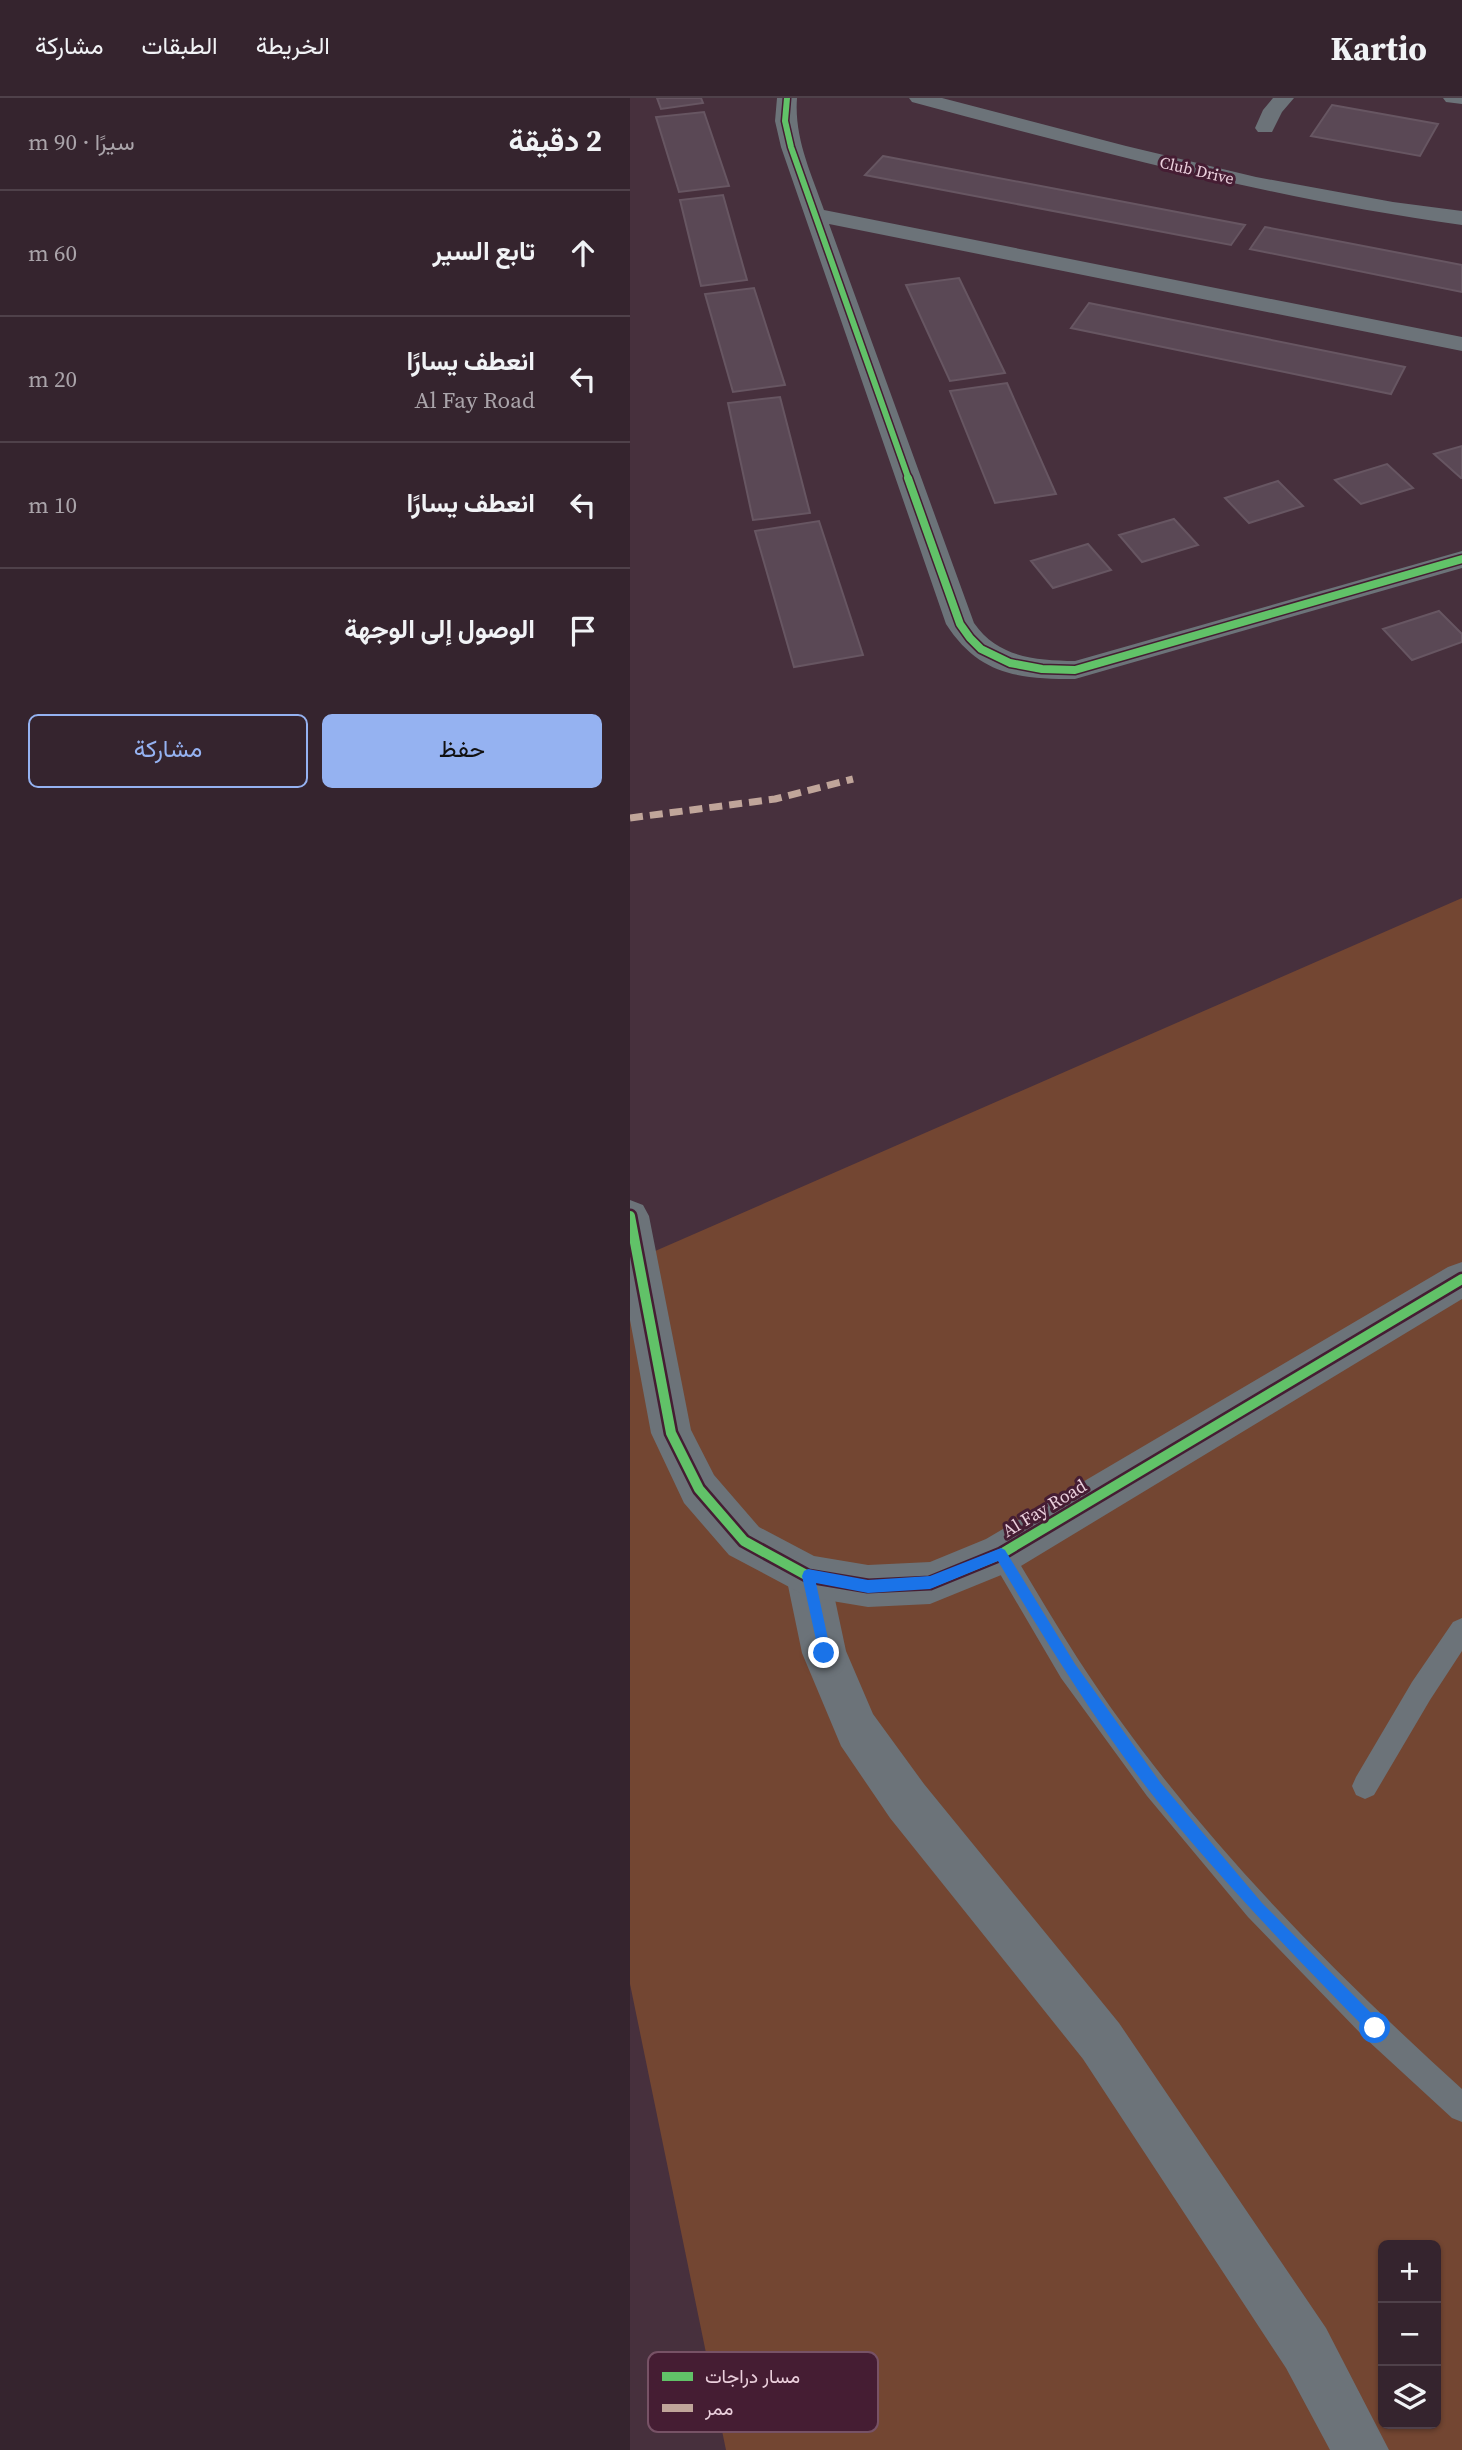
<!DOCTYPE html>
<html lang="ar">
<meta charset="utf-8">
<style>
body{margin:0;font-family:"Source Serif 4",Vazirmatn,serif;background:#3d2c36;color:#f1f3f6;direction:rtl}
.controls{position:absolute;right:21px;bottom:21px;display:grid;overflow:hidden;border-radius:10px;box-shadow:0 2px 5px #0004}
.controls button{width:63px;height:63px;display:grid;place-items:center;padding:0;border:0;border-bottom:2px solid #4f414a;background:#35242e;color:#f1f3f6;font:35px sans-serif}
.stop{position:absolute;width:21px;height:21px;margin:-16px;border:5px solid #1a73e8;border-radius:50%;background:#fff}
.stop.end{background:#1a73e8;border-color:#fff;box-shadow:0 2px 7px #0008}
.list{margin:0;padding:0;list-style:none}
h2{display:flex;justify-content:space-between;align-items:center;height:91px;margin:0;padding:0 28px;font-size:30px}
h2 small{font-size:23px;font-weight:400;color:#aaa4aa}
.list li{display:grid;grid-template-columns:46px 1fr auto;gap:21px;align-items:center;box-sizing:border-box;height:126px;padding:0 28px;border-top:2px solid #4f414a}
.list b{display:block;font-size:26px;white-space:nowrap}
.list p{margin:0;font-size:23px;white-space:nowrap;color:#aaa4aa}
.list em{font-size:23px;font-style:normal;color:#aaa4aa}
.actions{display:flex;gap:14px;padding:21px 28px}
.actions a{flex:1;padding:16px 0;border:2px solid #95b2f1;border-radius:10px;text-align:center;font-size:24px;color:#95b2f1}
.actions .main{background:#95b2f1;color:#111}
.icon{flex:none;width:38px;height:38px;fill:none;stroke:currentColor;stroke-width:2;stroke-linecap:round;stroke-linejoin:round}
.map{position:relative;flex:none;width:832px;height:2352px;overflow:hidden;direction:ltr}
header{display:flex;align-items:center;gap:42px;box-sizing:border-box;height:98px;padding:0 35px;background:#35242e;border-bottom:2px solid #4f414a}
header strong{font-size:33px}
nav{display:flex;gap:38px;margin-inline-start:auto;font-size:24px}
main{display:flex}
aside{flex:1;background:#35242e}
.map>svg:first-child{display:block}
.green{fill:#734632;fill-rule:evenodd}
.building{fill:#5a4855;stroke:#675662;stroke-width:2}
.lines{fill:none;stroke-linecap:round;stroke-linejoin:round}
.service{fill:#6c7379;fill-rule:evenodd}
.minor{fill:#6c7379;fill-rule:evenodd}
.tertiary{fill:#6c7379;fill-rule:evenodd}
.quiet{stroke:#c0a59a;stroke-width:7;stroke-dasharray:13 7;stroke-linecap:butt}
.cycleway-far2-casing{stroke:#451d33;stroke-width:9}
.cycleway-far1-casing{stroke:#451d33;stroke-width:11}
.cycleway-casing{stroke:#451d33;stroke-width:15}
.cycleway-far2{stroke:#61c268;stroke-width:6}
.cycleway-far1{stroke:#61c268;stroke-width:8}
.cycleway{stroke:#61c268;stroke-width:10}
.route{fill:#1a73e8}
.labels{text-anchor:middle;dominant-baseline:central;stroke-width:6;stroke-linejoin:round;paint-order:stroke}
.far-street-label{font-size:16px;fill:#eacfdc;stroke:#451d33}
.street-label{font-size:18px;fill:#eacfdc;stroke:#451d33}
.key{fill:#451d33;stroke:#775266;stroke-width:2}
.key-label{font-size:19px;fill:#eacfdc}
</style>
<header>
<strong>Kartio</strong>
<nav><a>الخريطة</a><a>الطبقات</a><a>مشاركة</a></nav>
</header>
<main>
<div class="map">
<svg width="832" height="2352" viewBox="0 0 832 2352">
<rect width="100%" height="100%" fill="#47303d"/>
<path class="green" d="M832,800V2352H96L0,1886V1164ZM753,2147H806V2326H753Z"/>
<path class="building" d="M27,0H71L73,5L31,11Z
M702,7L808,26L790,58L681,38Z
M74,14L99,88L49,94L26,19Z
M253,58L615,127L601,147L235,77Z
M93,97L117,182L71,188L50,102Z
M635,129L832,167V194L620,151Z
M329,180L375,275L320,283L276,187Z
M124,190L155,287L103,294L75,196Z
M459,205L775,269L761,296L441,230Z
M377,285L426,396L365,405L320,293Z
M150,299L180,415L123,422L98,305Z
M832,348V380H831L804,356Z
M757,366L783,390L731,406L705,382Z
M648,383L673,408L619,425L595,400Z
M544,421L568,447L512,464L489,437Z
M189,423L233,557L164,569L125,433Z
M458,446L481,472L423,490L401,463Z
M809,513L832,536V544L782,562L753,531Z"/>
<g class="lines">
<path class="service" d="M371,1445L379,1448C402,1486 424,1524 448,1561C553,1723 690,1862 832,1991V2024L822,2020L735,1940L618,1819L517,1698L431,1580L363,1464L359,1456L363,1448Z
M832,1520V1553L800,1602L744,1697L735,1701L726,1697L722,1688L726,1679L782,1584L823,1524Z"/>
<path class="minor" d="M147,0H167C164,40 181,75 194,112L832,239V253L199,126L344,525C368,560 406,562 445,563L832,453V470L445,581C388,581 349,577 316,526L151,49L145,23Z
M279,0H312L496,48L626,79L763,104L832,113V127C645,101 464,53 282,4Z
M643,0H664L652,14L642,34H628L625,30L633,12Z
M813,0H832V6L816,4Z
M178,1457L193,1463L200,1478L216,1553L243,1616L294,1686L489,1925L696,2230L759,2352H700L656,2270L453,1961L260,1720L211,1648L172,1555L156,1478L163,1463Z"/>
<path class="tertiary" d="M0,1102L13,1107L19,1118L61,1332L84,1377L129,1429L184,1458L238,1467L300,1464L356,1441L818,1169L832,1164V1201L386,1471L300,1506L238,1509L178,1499L99,1457L54,1405L21,1335L0,1222Z"/>
<path class="quiet" d="M0,720L145,701L223,681"/>
<g class="cycleway-far2-casing">
<path id="cycleway-far2" d="M157,0L155,23L161,49L279,382"/>
</g>
<g class="cycleway-far1-casing">
<path id="cycleway-far1" d="M278,380L330,526L340,540L351,551L380,565L412,571L445,572L832,461"/>
</g>
<g class="cycleway-casing">
<path id="cycleway" d="M0,1118L41,1335L69,1391L114,1443L178,1478L238,1488L300,1485L371,1456L832,1181"/>
</g>
<use href="#cycleway-far2" class="cycleway-far2"/>
<use href="#cycleway-far1" class="cycleway-far1"/>
<use href="#cycleway" class="cycleway"/>
</g>
<path class="route" d="M371,1450L375,1452L445,1566L530,1684L632,1805L751,1925L753,1930L751,1935L745,1938L740,1935C664,1858 589,1780 521,1695C464,1622 416,1543 368,1463L300,1491L238,1495L186,1485L201,1555L199,1560H190L172,1478L174,1473L178,1471L238,1482L300,1478Z"/>
<g class="labels">
<g class="far-street-label">
<text transform="translate(567 72) rotate(13)">Club Drive</text>
</g>
<g class="street-label">
<text transform="translate(414 1410) rotate(-31)">Al Fay Road</text>
</g>
</g>
<rect x="18" y="2254" width="230" height="80" rx="10" class="key"/>
<rect x="32" y="2274" width="31" height="9" fill="#61c268"/>
<rect x="32" y="2306" width="31" height="8" fill="#c0a59a"/>
<g class="key-label">
<text x="75" y="2285">مسار دراجات</text>
<text x="75" y="2317">ممر</text>
</g>
</svg>
<div class="controls">
<button>+</button>
<button>−</button>
<button><svg class="icon" aria-label="layers" viewBox="0 0 24 24"><path d="M12 4l9 5-9 5-9-5zM3 14l9 5 9-5"/></svg></button>
</div>
<div class="stop" style="left:745px;top:1930px"></div>
<div class="stop end" style="left:194px;top:1555px"></div>
</div>
<aside>
<h2>2 دقيقة<small>سيرًا · 90 m</small></h2>
<ul class="list">
<li><svg class="icon" aria-label="ahead" viewBox="0 0 24 24"><path d="M12 20V5M6 11l6-6 6 6"/></svg><div><b>تابع السير</b></div><em>60 m</em></li>
<li><svg class="icon" aria-label="left" viewBox="0 0 24 24"><path d="M17 20v-9H6M10 6l-5 5 5 5"/></svg><div><b>انعطف يسارًا</b><p>Al Fay Road</p></div><em>20 m</em></li>
<li><svg class="icon" aria-label="left" viewBox="0 0 24 24"><path d="M17 20v-9H6M10 6l-5 5 5 5"/></svg><div><b>انعطف يسارًا</b></div><em>10 m</em></li>
<li><svg class="icon" aria-label="arrive" viewBox="0 0 24 24"><path d="M6 21V4h12l-3 4 3 4H6"/></svg><div><b>الوصول إلى الوجهة</b></div></li>
</ul>
<div class="actions"><a class="main">حفظ</a><a>مشاركة</a></div>
</aside>
</main>
